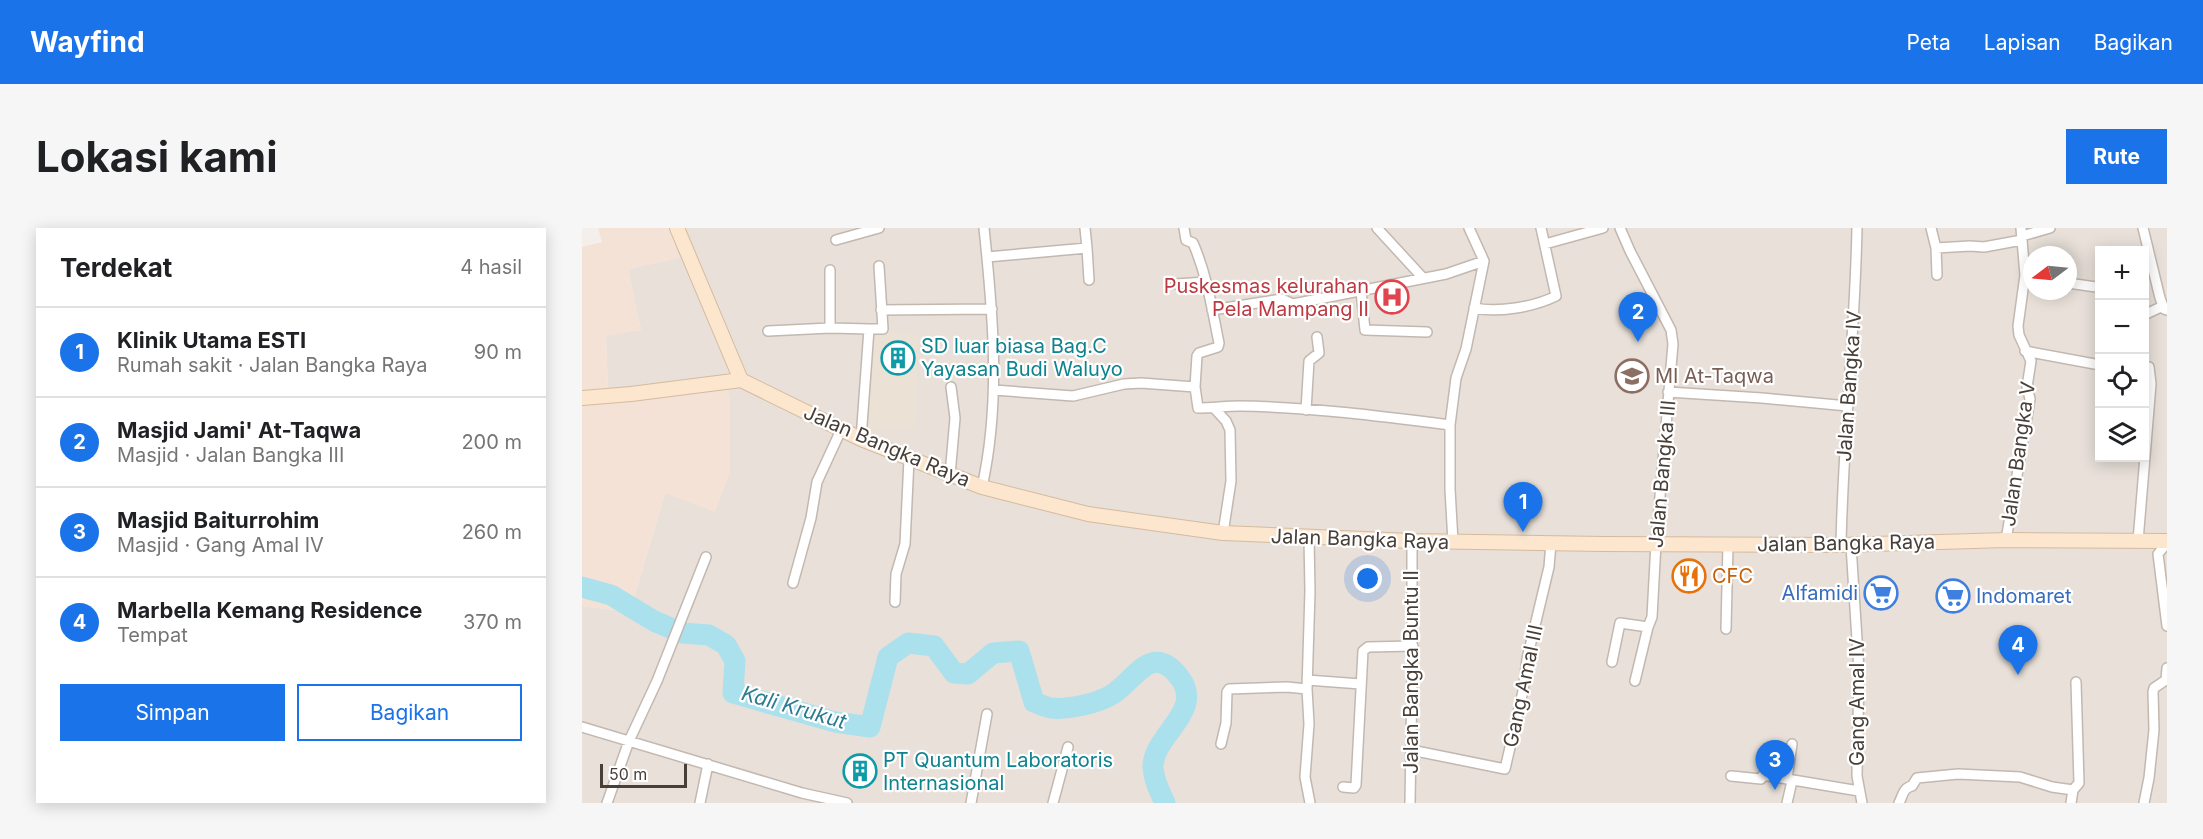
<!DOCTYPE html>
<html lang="id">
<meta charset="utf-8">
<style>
body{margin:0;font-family:Inter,sans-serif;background:#f6f6f6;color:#202124}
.controls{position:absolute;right:18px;top:18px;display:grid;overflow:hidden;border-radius:0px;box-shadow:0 3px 15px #0003}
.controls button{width:54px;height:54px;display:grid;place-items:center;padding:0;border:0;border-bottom:2px solid #e0e0e0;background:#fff;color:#202124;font:30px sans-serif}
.compass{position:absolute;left:1441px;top:18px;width:54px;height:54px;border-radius:50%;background:#fff;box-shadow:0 3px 15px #0003;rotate:254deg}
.scale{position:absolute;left:18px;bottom:15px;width:87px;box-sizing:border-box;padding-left:6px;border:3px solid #483f39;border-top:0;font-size:16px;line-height:21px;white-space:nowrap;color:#483f39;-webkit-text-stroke:4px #fff;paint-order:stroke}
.you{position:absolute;left:786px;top:351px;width:21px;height:21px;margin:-15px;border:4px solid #fff;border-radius:50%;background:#1a73e8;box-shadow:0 0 0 9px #1a73e833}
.badge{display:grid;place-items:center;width:39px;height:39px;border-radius:50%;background:#1a73e8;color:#fff;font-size:20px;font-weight:700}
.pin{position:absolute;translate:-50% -50px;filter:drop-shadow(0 2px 3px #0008)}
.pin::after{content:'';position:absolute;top:32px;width:21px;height:18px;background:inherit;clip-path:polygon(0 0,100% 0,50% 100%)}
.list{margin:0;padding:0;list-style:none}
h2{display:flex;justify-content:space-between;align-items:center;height:78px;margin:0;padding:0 24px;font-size:26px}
h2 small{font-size:20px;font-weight:400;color:#757577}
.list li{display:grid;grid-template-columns:39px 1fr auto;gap:18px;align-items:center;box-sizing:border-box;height:90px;padding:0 24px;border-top:2px solid #e0e0e0}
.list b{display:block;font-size:22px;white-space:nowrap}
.list p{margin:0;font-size:20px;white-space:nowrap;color:#757577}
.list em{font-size:20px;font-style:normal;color:#757577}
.actions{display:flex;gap:12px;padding:18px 24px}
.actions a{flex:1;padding:14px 0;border:2px solid #1a73e8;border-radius:0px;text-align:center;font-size:21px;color:#1a73e8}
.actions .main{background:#1a73e8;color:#fff}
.icon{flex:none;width:33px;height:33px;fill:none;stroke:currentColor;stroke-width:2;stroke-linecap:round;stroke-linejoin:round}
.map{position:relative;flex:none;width:1585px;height:575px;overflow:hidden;border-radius:0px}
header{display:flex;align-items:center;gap:36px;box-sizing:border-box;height:84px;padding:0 30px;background:#1a73e8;color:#fff}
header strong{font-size:28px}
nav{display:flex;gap:33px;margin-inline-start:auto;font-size:21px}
.intro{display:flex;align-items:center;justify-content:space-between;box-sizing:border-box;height:144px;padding:0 36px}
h1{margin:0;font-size:42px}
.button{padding:15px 27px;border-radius:0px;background:#1a73e8;color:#fff;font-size:21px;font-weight:700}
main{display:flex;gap:36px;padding:0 36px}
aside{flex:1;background:#fff;border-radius:0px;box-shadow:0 3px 15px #0003}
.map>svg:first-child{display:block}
.residential{fill:#e8e0d9;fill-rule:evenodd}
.commercial{fill:#f4e2d7}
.education{fill:#ece1d5}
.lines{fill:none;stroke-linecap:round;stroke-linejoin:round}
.river{stroke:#abe0ed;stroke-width:21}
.street-casing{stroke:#c2b8b0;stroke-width:12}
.secondary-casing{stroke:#d4bb9f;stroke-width:16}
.street{stroke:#fff;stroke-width:9}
.secondary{stroke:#fce6cd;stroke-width:14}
.labels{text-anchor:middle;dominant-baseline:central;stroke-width:4.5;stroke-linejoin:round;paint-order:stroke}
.health-label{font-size:20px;fill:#be3a42;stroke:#fff;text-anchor:end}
.culture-label{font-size:20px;fill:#0d838f;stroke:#fff;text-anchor:start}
.education-label{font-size:20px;fill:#785e54;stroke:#fff;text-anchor:start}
.street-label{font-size:20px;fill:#483f39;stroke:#fff}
.food-label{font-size:20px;fill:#c56008;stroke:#fff;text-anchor:start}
.shop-label{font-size:20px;fill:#366cbe;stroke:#fff;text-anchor:end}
.water-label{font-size:21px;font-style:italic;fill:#2f7b8f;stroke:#fff}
</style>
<header>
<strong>Wayfind</strong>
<nav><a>Peta</a><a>Lapisan</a><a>Bagikan</a></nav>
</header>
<div class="intro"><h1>Lokasi kami</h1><a class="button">Rute</a></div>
<main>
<aside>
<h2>Terdekat<small>4 hasil</small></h2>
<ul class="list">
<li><span class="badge">1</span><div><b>Klinik Utama ESTI</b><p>Rumah sakit · Jalan Bangka Raya</p></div><em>90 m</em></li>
<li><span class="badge">2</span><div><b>Masjid Jami' At-Taqwa</b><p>Masjid · Jalan Bangka III</p></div><em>200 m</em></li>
<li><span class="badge">3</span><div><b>Masjid Baiturrohim</b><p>Masjid · Gang Amal IV</p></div><em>260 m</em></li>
<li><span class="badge">4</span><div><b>Marbella Kemang Residence</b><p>Tempat</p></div><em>370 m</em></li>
</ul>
<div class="actions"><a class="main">Simpan</a><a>Bagikan</a></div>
</aside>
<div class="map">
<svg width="1585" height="575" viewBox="0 0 1585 575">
<rect width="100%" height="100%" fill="#f4efea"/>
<path class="residential" d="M87,0H1585V575H0V378L48,384L83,265L26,163L24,107L59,102L46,41L97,30ZM1518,22H1562V230H1518ZM1450,27H1486V63H1450Z"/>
<path class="commercial" d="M16,0H87L98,30L46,41L59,102L24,108L26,162L142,147L148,168V245L133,284L83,265L48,384L0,378V19L20,14Z"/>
<path class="education" d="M290,103L336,107L333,201L285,203Z"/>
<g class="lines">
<path class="river" d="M0,359L29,367L72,393L100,405L127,407L144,417L153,433L151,465L253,494L288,499L306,429L326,415L352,418L372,445L386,446L411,425L437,423L452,474C457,476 463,479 469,480C486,482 517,475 531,466C554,451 570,413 598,450C623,484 570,507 571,540C572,553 578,564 583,575"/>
<g class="street-casing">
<path id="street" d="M503,0L505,20
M602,0L604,12L611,15C625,47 630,81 637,115L636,119L617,125L615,128L613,159L616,180C630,180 644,178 657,178C728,179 798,188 868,197
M795,0L841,50
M1349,0L1354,20L1355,47
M1561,0L1578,70L1582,81L1585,82
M1440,8L1468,0
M254,12L297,0
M963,16L1021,0
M1354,20L1388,18L1402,19L1440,12
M405,29L505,20L507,52
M248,42V100L287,101L279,211
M1486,55L1514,59
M594,56L624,54
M779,63L783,102L845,104
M892,80C916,85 952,79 974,68L959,0
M299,82L410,81
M630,82L700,71L711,76L864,46L902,33
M1562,87L1581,78
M287,101H301L297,38
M186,103L248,100
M1443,123L1518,137
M412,162L491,168L542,156L559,155L613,159
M1086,164L1180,170L1266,178
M632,180L644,193L648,202L649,253L641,305
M724,182L727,133L737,125L735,109
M368,247L373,190L369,159
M400,259C419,174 411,86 402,0
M727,310L728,363L725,461L727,496L723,549L728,575
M1424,312L1448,171L1445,159L1449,133L1437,107L1436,98L1443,47L1439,0
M1556,313L1569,156L1567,139
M871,314L868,261V197L874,150L884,121L902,33L887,0
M1585,315L1576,326L1585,398
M1259,317C1261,211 1273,106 1275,0
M1269,317L1277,443L1275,548L1280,575
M211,355L229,290L235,254L259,202
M313,374L314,346L323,316L327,231
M1144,401L1146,317
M1030,434L1038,395L1066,399L1070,389L1074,315L1091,116L1089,102L1048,23L1038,0
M725,452L779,456
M1053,453L1066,399
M0,499L220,565L265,575
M639,516L644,495L645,464L647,461L705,459L725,461
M829,522L923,541L941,463L945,431L967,339L969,315
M1149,548L1179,551L1181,547L1205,551L1210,516
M1205,551L1277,563
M761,559L772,560L774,557L781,423L786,419L831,418
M25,575L47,513L75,453L124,329
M118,575L126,536
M389,575L405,486
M471,575L486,519
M828,575L830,450V313
M1205,575L1210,553
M1317,575C1321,567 1321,560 1330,558L1335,550L1376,546L1438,549L1470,559L1491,562
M1489,575L1491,562L1497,555L1494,454
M1562,575L1567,550L1572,502L1571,464L1572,460L1584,452L1585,440"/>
</g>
<g class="secondary-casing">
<path id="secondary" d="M95,0L159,152
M0,170L49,166L159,152L279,211L400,259L506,286L641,305L830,313L1021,316L1259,317L1424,312L1585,313"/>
</g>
<use href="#street" class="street"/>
<use href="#secondary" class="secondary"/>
</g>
<defs>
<g id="hospital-ring" transform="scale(1.725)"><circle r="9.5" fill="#fff" stroke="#e0444e" stroke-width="1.5"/><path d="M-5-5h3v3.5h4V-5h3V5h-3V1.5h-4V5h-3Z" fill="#e0444e"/></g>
<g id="building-ring" transform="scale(1.725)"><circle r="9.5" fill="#fff" stroke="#0f9aa8" stroke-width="1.5"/><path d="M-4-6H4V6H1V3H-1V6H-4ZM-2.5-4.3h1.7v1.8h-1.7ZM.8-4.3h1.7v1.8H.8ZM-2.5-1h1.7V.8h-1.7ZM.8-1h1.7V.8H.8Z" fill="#0f9aa8"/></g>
<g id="school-ring" transform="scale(1.725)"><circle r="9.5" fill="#fff" stroke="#8d6e63" stroke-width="1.5"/><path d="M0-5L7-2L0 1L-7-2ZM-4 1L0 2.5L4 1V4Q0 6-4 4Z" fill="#8d6e63"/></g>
<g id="restaurant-ring" transform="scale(1.725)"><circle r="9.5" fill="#fff" stroke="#e8710a" stroke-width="1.5"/><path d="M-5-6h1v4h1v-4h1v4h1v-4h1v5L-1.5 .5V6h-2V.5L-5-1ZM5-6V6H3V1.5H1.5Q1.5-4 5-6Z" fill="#e8710a"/></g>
<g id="supermarket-ring" transform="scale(1.725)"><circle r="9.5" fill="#fff" stroke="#3f7fe0" stroke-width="1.5"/><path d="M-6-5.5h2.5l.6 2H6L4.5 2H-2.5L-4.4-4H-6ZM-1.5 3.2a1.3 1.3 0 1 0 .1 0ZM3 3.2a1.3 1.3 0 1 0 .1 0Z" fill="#3f7fe0"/></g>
</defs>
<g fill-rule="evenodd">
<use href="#hospital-ring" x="810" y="69"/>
<use href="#building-ring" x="316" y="130"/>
<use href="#school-ring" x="1050" y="148"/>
<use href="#restaurant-ring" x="1107" y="348"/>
<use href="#supermarket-ring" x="1299" y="365"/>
<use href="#supermarket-ring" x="1371" y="368"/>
<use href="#building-ring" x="278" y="543"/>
</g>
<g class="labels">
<g class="health-label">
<text x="787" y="58">Puskesmas kelurahan<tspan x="787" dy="23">Pela Mampang II</tspan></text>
</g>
<g class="culture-label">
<text x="339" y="118">SD luar biasa Bag.C<tspan x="339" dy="23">Yayasan Budi Waluyo</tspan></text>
<text x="301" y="532">PT Quantum Laboratoris<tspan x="301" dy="23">Internasional</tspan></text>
</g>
<g class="education-label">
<text x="1073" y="148">MI At-Taqwa</text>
</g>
<g class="street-label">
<text transform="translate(1267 158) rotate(-86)">Jalan Bangka IV</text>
<text transform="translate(305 218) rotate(23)">Jalan Bangka Raya</text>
<text transform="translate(1436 226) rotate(-82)">Jalan Bangka V</text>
<text transform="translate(1080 246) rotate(-85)">Jalan Bangka III</text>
<text transform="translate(778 311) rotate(2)">Jalan Bangka Raya</text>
<text transform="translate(1264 315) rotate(-1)">Jalan Bangka Raya</text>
<text transform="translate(829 444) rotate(-90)">Jalan Bangka Buntu II</text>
<text transform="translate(941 458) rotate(-78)">Gang Amal III</text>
<text transform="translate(1275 474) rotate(-90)">Gang Amal IV</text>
</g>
<g class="food-label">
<text x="1130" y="348">CFC</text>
</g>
<g class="shop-label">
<text x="1276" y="365">Alfamidi</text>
<text x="1394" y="368" text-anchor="start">Indomaret</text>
</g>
<g class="water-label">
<text transform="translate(212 479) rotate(16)">Kali Krukut</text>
</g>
</g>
</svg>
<div class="controls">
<button>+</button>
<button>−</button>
<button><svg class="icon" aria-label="locate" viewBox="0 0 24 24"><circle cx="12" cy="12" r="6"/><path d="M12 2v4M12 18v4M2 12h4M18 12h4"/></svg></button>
<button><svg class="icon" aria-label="layers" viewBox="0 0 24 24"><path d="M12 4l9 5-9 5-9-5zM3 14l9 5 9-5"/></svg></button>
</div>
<svg class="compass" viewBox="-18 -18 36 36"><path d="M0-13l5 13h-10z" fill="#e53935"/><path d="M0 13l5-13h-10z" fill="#757577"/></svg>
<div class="scale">50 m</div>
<div class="you"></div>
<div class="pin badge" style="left:941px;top:304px">1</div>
<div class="pin badge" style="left:1056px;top:114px">2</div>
<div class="pin badge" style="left:1193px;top:562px">3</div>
<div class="pin badge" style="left:1436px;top:447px">4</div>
</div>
</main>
